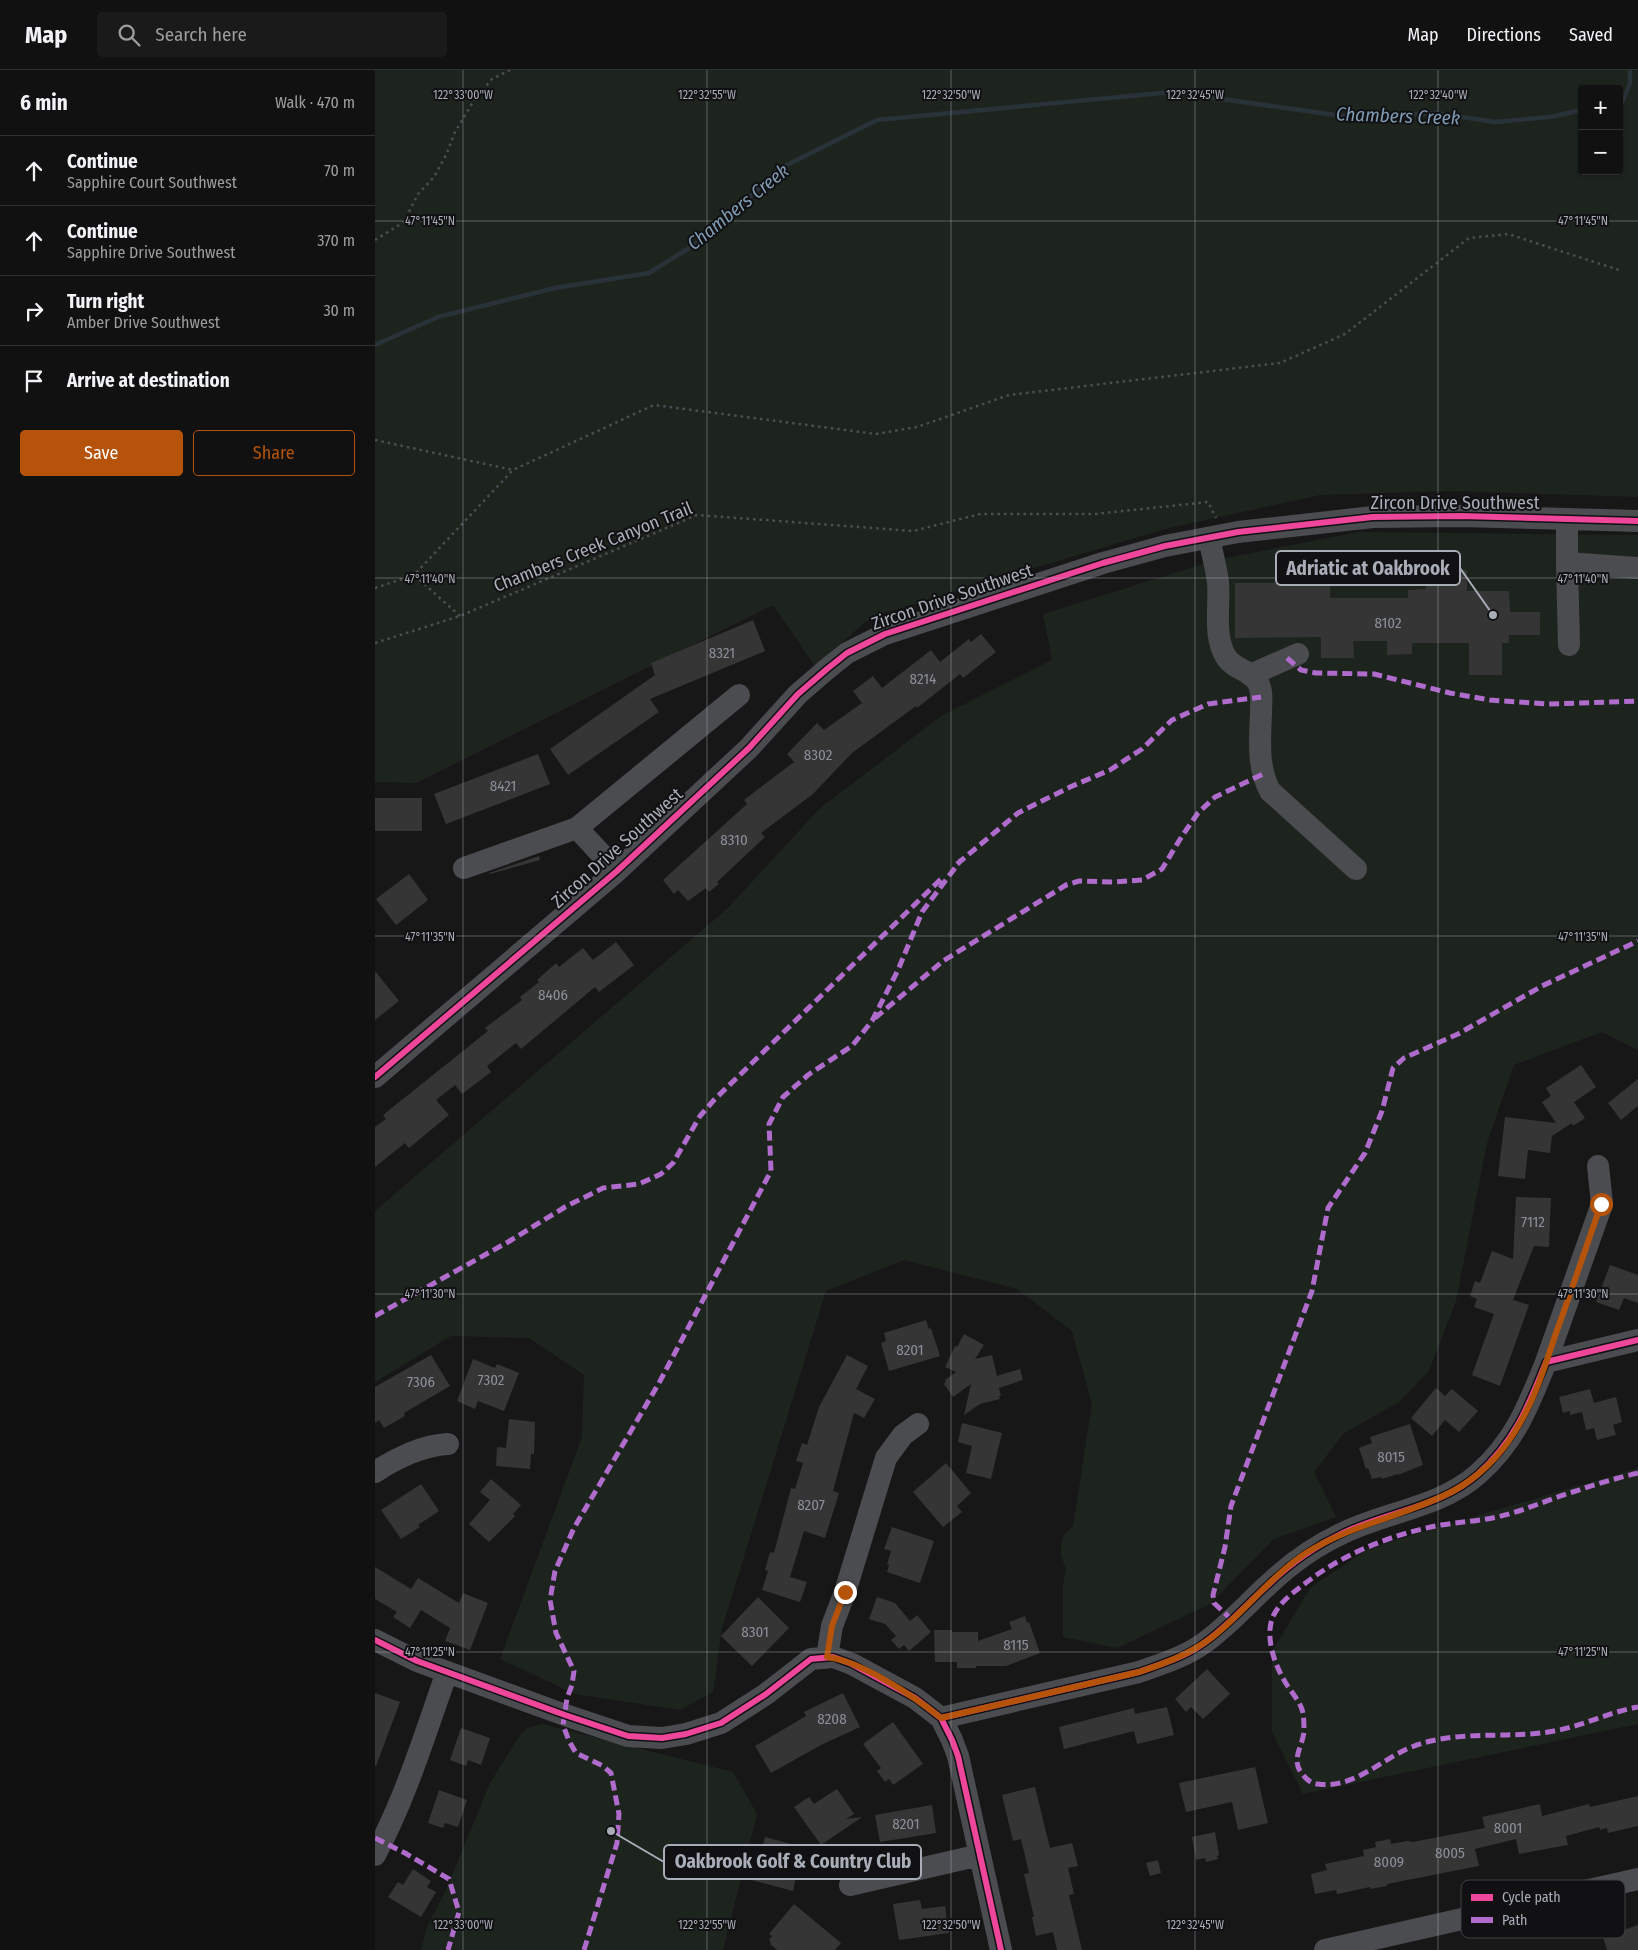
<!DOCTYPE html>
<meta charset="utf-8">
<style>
body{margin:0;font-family:"Fira Sans Condensed",sans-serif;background:#1a1a1a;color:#f1f3f6}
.controls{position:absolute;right:15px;top:15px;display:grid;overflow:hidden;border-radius:5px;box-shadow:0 1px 4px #0004}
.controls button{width:45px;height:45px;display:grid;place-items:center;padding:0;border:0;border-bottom:1px solid #303131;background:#111;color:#f1f3f6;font:25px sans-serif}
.stop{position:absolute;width:15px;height:15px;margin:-11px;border:4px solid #b45309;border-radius:50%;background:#fff}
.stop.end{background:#b45309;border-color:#fff;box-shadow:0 1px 5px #0008}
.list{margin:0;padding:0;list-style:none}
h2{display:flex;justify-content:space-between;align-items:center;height:65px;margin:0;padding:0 20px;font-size:21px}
h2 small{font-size:16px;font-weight:400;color:#9c9d9f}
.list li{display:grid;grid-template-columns:32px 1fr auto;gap:15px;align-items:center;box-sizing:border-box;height:70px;padding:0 20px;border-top:1px solid #303131}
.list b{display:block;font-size:19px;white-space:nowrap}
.list p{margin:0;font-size:16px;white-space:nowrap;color:#9c9d9f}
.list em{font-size:16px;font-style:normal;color:#9c9d9f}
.actions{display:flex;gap:10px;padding:15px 20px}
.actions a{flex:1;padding:11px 0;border:1px solid #b45309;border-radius:5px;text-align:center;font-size:18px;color:#b45309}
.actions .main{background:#b45309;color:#fff}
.icon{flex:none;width:28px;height:28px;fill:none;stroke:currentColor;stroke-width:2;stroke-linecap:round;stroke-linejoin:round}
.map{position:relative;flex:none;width:1263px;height:1880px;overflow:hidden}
header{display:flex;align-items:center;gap:30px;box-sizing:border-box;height:70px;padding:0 25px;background:#111;border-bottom:1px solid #303131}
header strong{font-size:24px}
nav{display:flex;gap:28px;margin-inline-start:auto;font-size:18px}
.search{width:350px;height:45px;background:#1a1a1a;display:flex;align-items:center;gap:12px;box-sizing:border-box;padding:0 18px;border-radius:5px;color:#9c9d9f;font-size:19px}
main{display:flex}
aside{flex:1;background:#111}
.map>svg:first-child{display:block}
.green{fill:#1d241e;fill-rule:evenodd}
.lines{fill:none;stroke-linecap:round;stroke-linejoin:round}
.stream{stroke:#2a3239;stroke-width:4.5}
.building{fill:#353536}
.path{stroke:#4d4e52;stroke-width:2.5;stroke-dasharray:2.5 4;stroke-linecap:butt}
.minor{stroke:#4b4c50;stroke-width:22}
.quiet{stroke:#b06ccc;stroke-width:5;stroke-dasharray:10 5;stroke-linecap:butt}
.cycleway-casing{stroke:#111113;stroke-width:9}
.cycleway{stroke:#ed469a;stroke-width:6}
.route{stroke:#b45309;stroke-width:6}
.ticks{fill:none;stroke:#a8adb8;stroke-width:1;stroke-opacity:0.45}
.labels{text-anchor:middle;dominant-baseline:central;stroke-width:4;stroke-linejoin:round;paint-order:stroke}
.number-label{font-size:15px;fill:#8b8f98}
.street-label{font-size:18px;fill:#a8adb8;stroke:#111113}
.water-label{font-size:19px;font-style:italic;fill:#7f9bb3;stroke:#111113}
.key{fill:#111113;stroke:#3e4045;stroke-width:1}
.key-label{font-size:14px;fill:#a8adb8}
.ticks-label{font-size:12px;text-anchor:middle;fill:#a8adb8;stroke:#111113;stroke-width:4;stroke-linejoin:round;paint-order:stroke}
.leader{fill:none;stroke:#a8adb8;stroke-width:2}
.callout-dot{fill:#a8adb8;stroke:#111113;stroke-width:2}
.callout{fill:#111113;stroke:#a8adb8;stroke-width:2}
.callout-label{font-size:19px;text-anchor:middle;font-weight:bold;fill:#a8adb8}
</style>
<header>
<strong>Map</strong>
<div class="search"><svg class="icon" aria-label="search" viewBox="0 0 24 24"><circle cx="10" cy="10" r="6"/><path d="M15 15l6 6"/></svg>Search here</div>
<nav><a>Map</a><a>Directions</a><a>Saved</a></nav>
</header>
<main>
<aside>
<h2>6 min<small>Walk · 470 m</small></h2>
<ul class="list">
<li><svg class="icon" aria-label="ahead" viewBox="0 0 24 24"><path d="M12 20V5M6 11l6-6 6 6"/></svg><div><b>Continue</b><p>Sapphire Court Southwest</p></div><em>70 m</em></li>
<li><svg class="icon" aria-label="ahead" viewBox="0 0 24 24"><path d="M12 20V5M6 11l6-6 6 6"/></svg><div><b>Continue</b><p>Sapphire Drive Southwest</p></div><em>370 m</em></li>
<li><svg class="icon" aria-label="right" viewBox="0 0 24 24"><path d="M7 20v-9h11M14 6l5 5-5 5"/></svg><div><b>Turn right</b><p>Amber Drive Southwest</p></div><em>30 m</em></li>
<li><svg class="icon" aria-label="arrive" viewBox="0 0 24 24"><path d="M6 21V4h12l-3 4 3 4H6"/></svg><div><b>Arrive at destination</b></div></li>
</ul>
<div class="actions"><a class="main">Save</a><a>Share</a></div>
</aside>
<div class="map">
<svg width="1263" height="1880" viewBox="0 0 1263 1880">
<rect width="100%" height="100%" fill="#171717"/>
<path class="green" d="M0,0H1263V427L1076,421L945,425L790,459L496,547L440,596L398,535L41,713L0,712ZM1207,19H1244V101H1207Z
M983,462L1263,465V980L1227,962L1139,995L1112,1073L1081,1231L1054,1301L1024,1332L969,1363L939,1402L961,1447L899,1469L835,1534L742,1578L688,1567V1516L691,1499L686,1486V1474L689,1465L698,1456L717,1334L697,1261L642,1219L529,1190L451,1221L347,1558L338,1622L305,1640L200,1624L125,1589L207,1367L209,1305L154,1268L76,1266L0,1312V1141L353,838L444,739L566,646L677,590L668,544L841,490Z
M1263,1398V1654L928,1724L897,1662V1582L935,1518L994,1478Z
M167,1654L358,1702L382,1744L348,1880H46L52,1857L71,1820L115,1713L143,1668L152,1658Z"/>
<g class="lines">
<path class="stream" d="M1244,32L1248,31L1255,13V0
M0,275L63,247L180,218L274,203L335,165L404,99L502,50L797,22L974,47L1061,43L1120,52L1175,47L1207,40"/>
</g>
<path class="building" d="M1092,500V521H1134L1135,542H1165V565H1134V573H1127V605H1094V573H1037V584L1012,585V571H978L979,588H946V567L860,568V513H955V528H1033V520L1051,519V501Z
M378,550L390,581L275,629L284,642L193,705L175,679L280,605L276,593Z
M606,564L621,582L588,608L585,604L542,638L541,636L477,683L438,724L386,763L390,767L342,812L344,814L334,822L331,818L313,831L303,820L299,824L288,810L372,734L369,730L419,692L412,684L442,653L449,660L487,633L478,621L498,606L507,618L556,580L565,592L594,569L596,572Z
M163,684L175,714L71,754L59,724Z
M0,728H47V761H0Z
M164,786L165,790L115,804L114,803Z
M34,804L53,830L21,855L1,829Z
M241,872L259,895L224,922L220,917L146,979L141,973L112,996L116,1002L87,1024L80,1015L61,1030L74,1045L34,1078L30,1073L0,1097V1057L11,1049L8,1045L113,961L110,958L147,930L145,927L164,912L162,910L181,893L184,897L208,878L218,890Z
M0,901L24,931L0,950Z
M1206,995L1221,1017L1199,1032L1210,1048L1198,1056L1197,1053L1177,1066L1175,1083L1153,1080L1150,1109L1123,1106L1130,1047L1181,1053L1167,1032L1176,1026L1171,1018Z
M1263,1009V1036L1246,1050L1233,1033Z
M1141,1127L1176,1128L1174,1177L1159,1176L1138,1230L1154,1235L1125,1316L1097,1305L1119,1244L1099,1237L1102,1229L1095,1226L1100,1211L1105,1213L1117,1181L1138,1189Z
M1235,1195L1263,1205V1233L1249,1228L1244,1240L1221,1232Z
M551,1250L554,1259L556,1258L565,1286L514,1301L506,1273L511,1271L509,1263Z
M589,1264L609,1275L600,1289L617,1285L622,1306L645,1299L648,1310L624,1318L626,1326H624L625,1329L605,1334L589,1345L596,1314L578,1327L569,1314L571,1311L570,1310L581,1302L570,1297L580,1276L582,1277Z
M56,1285L75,1316L29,1343L30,1346L9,1358L4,1350L0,1353V1317Z
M472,1285L493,1296L481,1319L500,1329L489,1348L479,1343L458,1421L464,1423L450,1468L429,1461L415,1507L432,1512L425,1532L387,1520L393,1501L390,1500L395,1482L399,1483L416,1418L420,1419L428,1393L421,1391L427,1373L432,1375L444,1337Z
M98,1289L120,1298L122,1294L144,1303L129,1341L103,1331L100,1339L82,1331Z
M1061,1318L1070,1326L1077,1319L1103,1341L1084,1362L1070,1350L1057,1366L1036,1348Z
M1215,1319L1219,1333L1241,1327L1247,1352L1238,1355L1241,1365L1222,1370L1219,1358L1211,1360L1207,1342L1195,1345V1341L1188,1343L1184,1327Z
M134,1349L160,1352L159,1384H156L155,1399L121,1396L122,1377L131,1378Z
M587,1353L627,1363L616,1409L591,1403L597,1376L583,1372Z
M1035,1354L1048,1395L1023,1405V1404L1007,1409L1006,1407L997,1409L993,1398L991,1399L984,1378L997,1373L995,1367Z
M571,1393L596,1423L582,1436L587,1442L568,1457L538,1422Z
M116,1409L146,1435L138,1444L140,1446L114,1472L94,1454L115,1430L105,1422Z
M46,1414L64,1441L43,1455L45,1457L26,1469L6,1440Z
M517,1457L559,1471L545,1513L512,1502L514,1495L512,1494L516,1481L509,1479Z
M0,1497L36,1519L43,1508L84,1533L88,1523L113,1533L95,1580L70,1571L75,1558L46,1540L35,1558L18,1547L22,1542L0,1529Z
M383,1527L414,1558L377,1596L346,1566Z
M502,1527L520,1533L535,1551L542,1545L556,1562L534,1581L529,1575L524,1579L516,1570L521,1566L510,1554L494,1549Z
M650,1546L652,1553L654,1552L665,1583L631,1596H601V1598H582V1592H560L559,1560H577V1562H603V1571L637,1559L634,1552Z
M832,1599L855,1624L828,1649L816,1637L811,1642L800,1629Z
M0,1623L25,1632L1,1696H0Z
M468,1623L485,1657L446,1675L396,1703L380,1676L431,1646L429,1642Z
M792,1637L799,1665L762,1674L759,1661L689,1679L684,1657L759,1638L760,1644Z
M518,1652L548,1694L518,1715L514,1709L510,1712L502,1701L506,1698L488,1674Z
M86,1658L115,1668L106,1695L93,1690L91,1696L75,1690Z
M880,1697L893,1753L863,1760L857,1732L811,1742L804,1713Z
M660,1717L675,1778L697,1773L703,1796L693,1798L699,1824L694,1825L707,1880H682L678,1862L661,1866L657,1847H659L649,1804L654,1803L646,1769L638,1771L627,1725Z
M462,1719L479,1744L471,1749L487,1747L446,1775L419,1737L434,1727L439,1734Z
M64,1720L92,1730L83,1757L70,1753L68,1758L53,1753Z
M1263,1726V1756L1233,1763L1232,1758L1225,1760L1224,1757L1191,1766L1193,1775L1144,1784L1141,1769L1100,1779L1104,1796L1012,1814V1816L995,1819V1817L962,1824L961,1820L940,1824L936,1804L952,1800L950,1794L989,1786L988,1780L1001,1777L1000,1772L1015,1769L1016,1774L1032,1771L1038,1772L1110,1758L1107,1747L1165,1734L1167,1746L1214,1734L1215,1737Z
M557,1735L561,1763L505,1772L500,1745Z
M840,1762L844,1785L842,1786L843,1789L831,1792L830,1788L821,1790L817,1767Z
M390,1767L427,1777L418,1821L369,1808L374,1790L383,1793Z
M783,1790L786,1803L775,1806L771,1793Z
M38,1799L56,1811L52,1817L61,1822L46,1847L13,1827L23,1812L28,1815Z
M545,1830L547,1839L570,1836L574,1863L524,1870L518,1834Z
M419,1834L466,1873L460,1880H402L395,1874L396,1872L394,1870L397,1866L394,1864Z
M1263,1855V1880H1232L1228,1867Z"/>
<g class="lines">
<path class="path" d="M0,170L29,152L43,124L59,107L72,83L80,62L98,32L117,9L135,0
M0,370L138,400
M0,518L39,505
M85,546L39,505L138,400L279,335L501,364L542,357L634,325L905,293L970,264L1094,168L1133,164L1244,200
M0,573L85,546L322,445L538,461L605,444H720L833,432L841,448"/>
<path class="minor" d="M1192,449V493L1263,498
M834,468C837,482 841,497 843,512C845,536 838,566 851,587C859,600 877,600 883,613C888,621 886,634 886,643C885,670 882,696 895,721L981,799
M1192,493L1194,575
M875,605L923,584
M202,758L242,801
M89,798L202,758L364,625
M0,1007L242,801L374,678L423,624L452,599L472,583L510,564L728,493L790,476L863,462L998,447L1086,446L1263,451
M1171,1292L1227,1134L1223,1096
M0,1402C21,1388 49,1375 73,1374
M0,1570L42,1591L190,1645L253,1666L287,1668L311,1664L346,1653L391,1624L436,1589L458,1587L477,1594L540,1628L566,1648L577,1670L583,1686L626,1880
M452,1587L457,1556L470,1522L511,1388L528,1365L543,1354
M566,1648L764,1602C786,1594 810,1587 829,1573C853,1556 872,1534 894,1514C916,1493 940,1476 968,1463C1011,1442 1066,1437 1103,1404C1140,1371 1153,1337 1171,1292L1263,1270
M0,1785C31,1727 50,1664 72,1602
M475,1815L605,1785
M950,1880L1263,1809"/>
<path class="quiet" d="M912,588L926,600L941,603L999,604L1075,623L1115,630L1173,634L1263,631
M582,794L643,743L695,717L735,700L767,679L797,650L833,634L886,627
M500,948L568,891L691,815L704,811L739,812L767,810L787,799L807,766L823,743L840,727L888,704
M0,1246L133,1172L190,1137L228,1118L264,1114L286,1104L298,1093L325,1046L339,1030L566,809
M1263,1403C1242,1408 1221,1414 1201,1421C1174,1429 1149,1441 1122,1447C1103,1451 1085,1452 1066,1455C1017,1464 967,1484 928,1515C916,1524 902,1535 897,1549C890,1570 901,1598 912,1615C918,1624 926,1633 928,1643C929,1649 929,1657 929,1662C927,1678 915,1690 928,1705C932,1710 937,1714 943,1714C977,1719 1005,1691 1032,1679C1079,1658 1130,1670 1179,1661C1208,1656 1234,1642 1263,1637
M857,1550L839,1533L838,1525L850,1477L856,1436L937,1221L953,1138L990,1083L1007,1041L1018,998L1029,988L1083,964L1167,916L1263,871
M0,1768L30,1783L74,1809L84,1842L73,1880
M209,1880L242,1773L244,1744L236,1703L228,1696L201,1683L194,1671L188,1655L192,1628L197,1615L199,1601L181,1563L175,1530L180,1501L199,1458L284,1313L396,1101L394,1054L408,1027L433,1005L477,976L497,951L523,900L547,842L586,790"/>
<g class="cycleway-casing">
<path id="cycleway" d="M0,1007L242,801L374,678L423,624L452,599L472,583L510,564L728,493L790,476L863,462L998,447L1086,446L1263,451
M0,1570L42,1591L190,1645L253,1666L287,1668L311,1664L346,1653L391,1624L436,1589L458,1587L477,1594L540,1628L566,1648L577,1670L583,1686L626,1880
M566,1648L764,1602C786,1594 810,1587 829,1573C853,1556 872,1534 894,1514C916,1493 940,1476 968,1463C1011,1442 1066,1437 1103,1404C1140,1371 1153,1337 1171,1292L1263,1270"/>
</g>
<use href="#cycleway" class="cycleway"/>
</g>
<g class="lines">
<path class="route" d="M470,1522L457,1556L452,1587C486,1591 540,1627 566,1648L764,1602C794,1592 823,1581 847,1559C875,1535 899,1504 931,1483C978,1453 1032,1446 1080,1420C1103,1407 1125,1386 1139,1363C1158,1334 1169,1299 1180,1266C1196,1222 1211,1178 1226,1134"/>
</g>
<path class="ticks" d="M88,0V1880M332,0V1880M576,0V1880M820,0V1880M1063,0V1880M0,151H1263M0,508H1263M0,866H1263M0,1224H1263M0,1582H1263"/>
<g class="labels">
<g class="number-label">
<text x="1013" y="553">8102</text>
<text x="347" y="583">8321</text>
<text x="548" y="609">8214</text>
<text x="443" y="685">8302</text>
<text x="128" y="716">8421</text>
<text x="359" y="770">8310</text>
<text x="178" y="925">8406</text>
<text x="1158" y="1152">7112</text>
<text x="535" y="1280">8201</text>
<text x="116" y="1310">7302</text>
<text x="46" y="1312">7306</text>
<text x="1016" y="1387">8015</text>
<text x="436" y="1435">8207</text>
<text x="380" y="1562">8301</text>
<text x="641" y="1575">8115</text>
<text x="457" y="1649">8208</text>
<text x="531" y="1754">8201</text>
<text x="1133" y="1758">8001</text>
<text x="1075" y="1783">8005</text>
<text x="1014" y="1792">8009</text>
</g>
<g class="street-label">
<text x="1080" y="433">Zircon Drive Southwest</text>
<text transform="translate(218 477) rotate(-22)">Chambers Creek Canyon Trail</text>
<text transform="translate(577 527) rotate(-19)">Zircon Drive Southwest</text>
<text transform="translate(242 778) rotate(-42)">Zircon Drive Southwest</text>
</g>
<g class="water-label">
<text transform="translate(1023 46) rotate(2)">Chambers Creek</text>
<text transform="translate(363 137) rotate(-39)">Chambers Creek</text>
</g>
</g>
<rect x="1086" y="1810" width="164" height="58" rx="8" class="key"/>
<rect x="1096" y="1824" width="22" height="7" fill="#ed469a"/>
<rect x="1096" y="1847" width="22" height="6" fill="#b06ccc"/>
<g class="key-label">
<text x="1127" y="1832">Cycle path</text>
<text x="1127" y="1855">Path</text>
</g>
<g class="ticks-label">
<text x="88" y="29">122°33'00"W</text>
<text x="332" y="29">122°32'55"W</text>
<text x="576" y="29">122°32'50"W</text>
<text x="820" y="29">122°32'45"W</text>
<text x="1063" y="29">122°32'40"W</text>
<text x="55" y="155">47°11'45"N</text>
<text x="1208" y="155">47°11'45"N</text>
<text x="55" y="513">47°11'40"N</text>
<text x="1208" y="513">47°11'40"N</text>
<text x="55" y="871">47°11'35"N</text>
<text x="1208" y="871">47°11'35"N</text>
<text x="55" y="1228">47°11'30"N</text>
<text x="1208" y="1228">47°11'30"N</text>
<text x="55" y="1586">47°11'25"N</text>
<text x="1208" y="1586">47°11'25"N</text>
<text x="88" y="1859">122°33'00"W</text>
<text x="332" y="1859">122°32'55"W</text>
<text x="576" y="1859">122°32'50"W</text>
<text x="820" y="1859">122°32'45"W</text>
</g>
<path class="leader" d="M1118 545L1085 498M236 1761L289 1792"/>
<g class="callout-dot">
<circle cx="1118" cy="545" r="5"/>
<circle cx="236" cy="1761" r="5"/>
</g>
<g class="callout">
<rect x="901" y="481" width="184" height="34" rx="5"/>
<rect x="289" y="1775" width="257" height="34" rx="5"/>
</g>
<g class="callout-label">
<text x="993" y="505">Adriatic at Oakbrook</text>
<text x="418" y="1798">Oakbrook Golf &amp; Country Club</text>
</g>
</svg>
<div class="controls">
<button>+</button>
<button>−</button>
</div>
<div class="stop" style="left:1226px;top:1134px"></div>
<div class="stop end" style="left:470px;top:1522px"></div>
</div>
</main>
